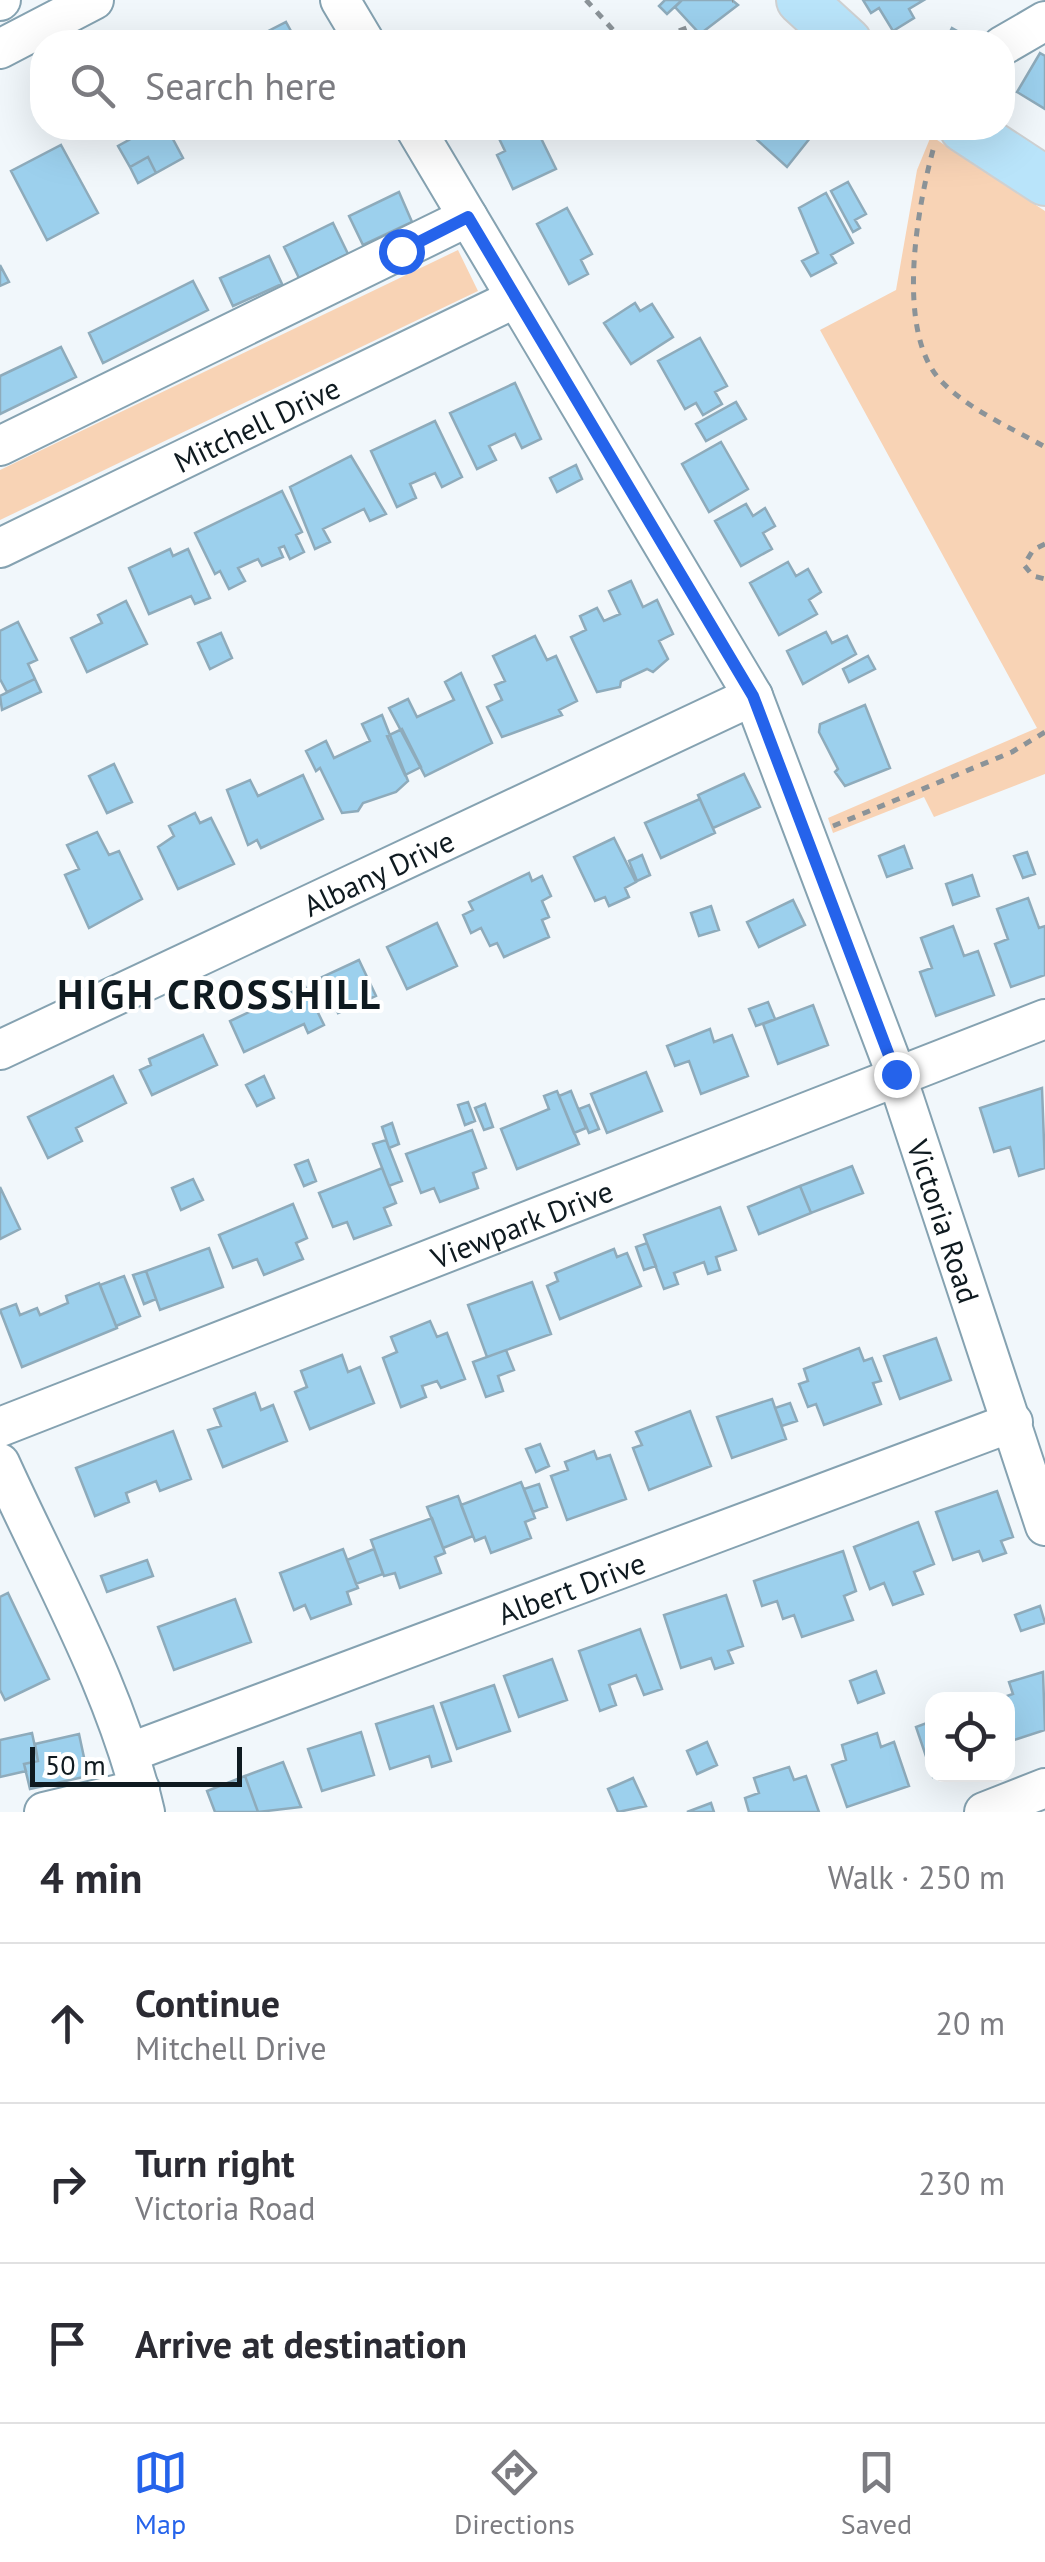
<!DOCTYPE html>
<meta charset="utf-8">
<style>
body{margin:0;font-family:"PT Sans",sans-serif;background:#f2f2f3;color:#2b2b33}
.controls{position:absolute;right:30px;bottom:30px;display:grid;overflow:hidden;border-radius:20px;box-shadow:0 10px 40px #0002}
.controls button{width:90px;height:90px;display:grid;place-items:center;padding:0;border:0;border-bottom:2px solid #e1e1e2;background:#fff;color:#2b2b33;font:50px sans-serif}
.scale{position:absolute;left:30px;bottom:25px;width:212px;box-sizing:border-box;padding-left:10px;border:5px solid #0f1a20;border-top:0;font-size:28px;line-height:35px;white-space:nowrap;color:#0f1a20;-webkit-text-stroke:8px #fff;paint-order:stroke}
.stop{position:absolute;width:30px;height:30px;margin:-22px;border:8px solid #2563eb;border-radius:50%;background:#fff}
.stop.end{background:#2563eb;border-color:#fff;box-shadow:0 2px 10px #0008}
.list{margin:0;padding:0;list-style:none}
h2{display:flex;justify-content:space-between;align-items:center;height:130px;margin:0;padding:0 40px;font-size:42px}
h2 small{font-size:32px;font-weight:400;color:#7c7c81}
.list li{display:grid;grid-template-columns:65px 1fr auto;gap:30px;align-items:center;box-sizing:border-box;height:160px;padding:0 40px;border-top:2px solid #e1e1e2}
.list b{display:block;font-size:38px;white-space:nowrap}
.list p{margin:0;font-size:32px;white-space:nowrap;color:#7c7c81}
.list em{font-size:32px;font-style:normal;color:#7c7c81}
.icon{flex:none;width:55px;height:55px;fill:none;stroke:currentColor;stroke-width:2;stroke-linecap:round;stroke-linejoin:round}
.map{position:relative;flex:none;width:1045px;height:1812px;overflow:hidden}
.search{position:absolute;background:#fff;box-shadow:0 10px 40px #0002;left:30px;right:30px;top:30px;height:110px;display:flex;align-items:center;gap:25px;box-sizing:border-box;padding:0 35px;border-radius:40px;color:#7c7c81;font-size:38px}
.sheet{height:610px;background:#fff}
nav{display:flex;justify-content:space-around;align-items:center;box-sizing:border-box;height:140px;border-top:2px solid #e1e1e2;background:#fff;font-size:28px;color:#7c7c81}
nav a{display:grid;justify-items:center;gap:5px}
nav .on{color:#2563eb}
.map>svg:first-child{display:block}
.green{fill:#f8d3b5}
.building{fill:#9cd0ed;stroke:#8eabbb;stroke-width:2.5}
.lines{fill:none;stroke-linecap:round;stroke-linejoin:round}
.minor-casing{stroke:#85a2b1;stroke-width:42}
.major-casing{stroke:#cfd1d2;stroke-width:52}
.path{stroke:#8b9398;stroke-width:5;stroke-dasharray:8 8;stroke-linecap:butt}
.minor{stroke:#fff;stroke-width:38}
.major{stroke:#b9e4fa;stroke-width:48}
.route{stroke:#2563eb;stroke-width:12}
.labels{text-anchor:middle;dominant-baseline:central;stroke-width:8;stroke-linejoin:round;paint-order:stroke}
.street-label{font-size:30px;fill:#0f1a20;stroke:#fff}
.district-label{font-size:40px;font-weight:bold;letter-spacing:2.5px;fill:#0f1a20;stroke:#fff}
</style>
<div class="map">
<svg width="1045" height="1812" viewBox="0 0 1045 1812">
<rect width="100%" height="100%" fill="#f1f7fb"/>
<path class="green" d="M931,136L1045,211V774L934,817L924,797L833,833L828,818L1037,728L820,330L896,290L917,170Z
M458,250L478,291L0,520V470Z"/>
<path class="building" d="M665,0H682L667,14L659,6Z
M682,0H732L738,5L700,34L675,7Z
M863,0H924L909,9L914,18L893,31L879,8L871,13Z
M286,22L297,42H247Z
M952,28L975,41L974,42H945Z
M1040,53L1045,56V109L1017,92Z
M132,128H167L183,158L156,173L148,157L130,167L118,146L136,136Z
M494,128H536L556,169L513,189L497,155L505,151Z
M744,128H818L787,167Z
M61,145L98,213L47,240L11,171Z
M148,157L156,173L138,183L130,167Z
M848,182L866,214L855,220L860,228L853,232L831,191Z
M399,192L412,222L363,245L349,216Z
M826,193L853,243L831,255L836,263L811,276L802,261L818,253L799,208Z
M567,208L592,254L581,260L588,274L569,284L537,224Z
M333,223L348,254L299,278L284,247Z
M269,256L282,284L233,306L220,278Z
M0,265L9,282L0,286Z
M193,281L208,310L103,363L89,333Z
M635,303L640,311L652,304L673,337L631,364L604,323Z
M700,338L727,386L715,392L722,404L703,415L696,403L685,409L658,361Z
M61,347L76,377L0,414V376Z
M515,383L541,439L522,448L515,434L489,446L496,460L477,469L450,413Z
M736,402L746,419L706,441L696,424Z
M435,421L462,477L442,487L435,473L410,484L416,498L397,507L371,451Z
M721,442L748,489L709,512L682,464Z
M351,456L386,514L370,521L364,509L323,529L330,542L315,549L290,487Z
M576,465L582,479L557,492L550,478Z
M282,491L302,532L296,535L304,552L290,559L284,546L279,548L283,557L262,566L258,559L238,568L245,581L229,589L220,571L215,574L195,533Z
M746,504L753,516L765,508L775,526L763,533L772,549L741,566L715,521Z
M170,549L173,556L188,549L210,598L195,604L191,596L149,614L129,568Z
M788,562L796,576L808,569L821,592L809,600L817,614L779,635L750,583Z
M631,581L643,607L657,600L673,634L659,641L668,659L653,672L647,669L621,681L620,687L597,692L571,637L586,630L580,616L597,608L604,621L620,614L609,591Z
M126,601L147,644L87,672L71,638L102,623L98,615Z
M18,622L37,660L28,664L35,679L7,692L0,679V631Z
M826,632L832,643L847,636L856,654L803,684L787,651Z
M221,633L232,658L210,669L198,643Z
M535,636L547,660L556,656L577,701L559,710L562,715L502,737L487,707L502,700L495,685L505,681L493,656Z
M868,656L875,669L849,682L843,669Z
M461,673L492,743L425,776L389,708L408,699L417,717L454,700L445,682Z
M35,679L41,692L2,710L0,696Z
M865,705L890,768L845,786L835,772L838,769L819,732L820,724Z
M382,715L408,781L396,792L363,803L358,811L342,813L320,768L316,771L306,751L326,741L334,758L370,741L362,724Z
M402,729L421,767L405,775L387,736Z
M114,764L132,802L107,813L89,776Z
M744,774L760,807L713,828L698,795Z
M303,775L323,819L261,848L257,840L248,845L227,790L250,780L258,796Z
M700,799L715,833L661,858L645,823Z
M195,813L200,823L211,818L234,864L178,889L158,847L174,836L169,826Z
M97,832L109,855L119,851L142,899L89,928L65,875L79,869L67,845Z
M614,838L636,882L625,888L629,897L609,906L605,897L595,901L574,857Z
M904,846L912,868L887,877L879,856Z
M1027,852L1035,874L1023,878L1014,856Z
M642,855L650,875L637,881L629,861Z
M529,873L532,881L542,876L551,896L542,901L549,917L542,920L549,937L504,957L497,943L490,946L481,928L471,933L463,915L473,910L469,902Z
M972,875L979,896L953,905L946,884Z
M1028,898L1039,928L1045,926V975L1011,987L995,944L1008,939L997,909Z
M793,900L805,925L759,947L747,922Z
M711,906L719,930L699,936L691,913Z
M437,923L457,966L407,989L387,947Z
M953,926L964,956L978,951L994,995L936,1016L920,972L932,968L921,938Z
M359,960L376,996L338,1013L322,977Z
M305,986L324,1025L308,1033L304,1024L244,1052L230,1021Z
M768,1002L775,1019L756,1026L749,1009Z
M813,1005L828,1045L778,1064L763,1024Z
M710,1029L714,1042L732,1035L748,1076L701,1094L689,1061L675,1066L667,1046Z
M203,1035L217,1065L152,1095L140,1070L151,1065L149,1059Z
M646,1072L662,1111L607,1133L591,1094Z
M113,1076L126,1103L76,1128L82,1141L48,1158L28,1117Z
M264,1076L274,1098L257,1106L246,1085Z
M1042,1088L1045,1168L1019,1176L1010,1147L994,1152L980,1108Z
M557,1091L579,1144L517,1169L501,1129L549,1109L544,1096Z
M571,1091L586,1128L574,1133L559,1096Z
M468,1102L475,1121L465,1125L458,1105Z
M485,1104L493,1127L484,1130L475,1108Z
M589,1105L599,1129L589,1133L579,1109Z
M392,1123L399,1144L389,1148L382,1127Z
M472,1130L486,1168L473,1173L478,1188L440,1202L434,1188L421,1193L406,1154Z
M386,1140L402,1181L389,1186L373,1144Z
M308,1160L316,1181L304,1186L295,1165Z
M852,1166L863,1193L811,1213L800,1186Z
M382,1168L396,1203L384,1208L391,1225L354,1239L347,1222L333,1227L319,1193Z
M193,1179L203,1200L181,1210L172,1188Z
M800,1186L811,1213L759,1234L748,1207Z
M0,1187L20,1229L0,1239Z
M293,1204L307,1238L296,1243L303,1259L264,1275L257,1259L233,1268L219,1235Z
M720,1207L736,1250L716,1257L720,1270L708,1274L704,1262L674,1273L678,1284L664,1289L644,1235Z
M647,1243L656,1266L644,1270L636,1247Z
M209,1248L223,1287L160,1310L146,1271Z
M614,1249L617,1257L627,1253L641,1286L560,1319L547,1286L558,1281L555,1273Z
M146,1271L156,1299L144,1304L133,1275Z
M124,1276L140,1316L116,1326L100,1285Z
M532,1282L551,1334L487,1357L468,1305Z
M99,1283L117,1328L22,1367L0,1310L16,1304L20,1315L37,1308L40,1315L68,1303L66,1296Z
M430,1321L437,1337L447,1333L465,1379L441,1388L437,1381L422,1386L426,1397L401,1407L383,1358L397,1352L391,1337Z
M936,1338L951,1380L900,1399L884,1356Z
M859,1348L864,1361L872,1358L881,1381L873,1383L881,1404L824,1425L816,1404L808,1407L799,1384L808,1381L804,1369Z
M506,1350L514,1370L498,1376L503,1391L486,1397L473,1362Z
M342,1355L348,1372L360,1367L374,1403L310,1429L295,1392L307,1387L301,1371Z
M255,1393L261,1410L273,1405L287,1441L223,1467L208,1430L221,1426L214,1409Z
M772,1399L786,1439L732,1458L717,1417Z
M790,1403L797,1421L782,1426L775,1408Z
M690,1411L711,1466L649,1490L633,1448L642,1445L636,1432Z
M173,1431L191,1479L160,1491L156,1481L126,1493L129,1502L95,1516L76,1468Z
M540,1444L549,1466L536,1472L526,1449Z
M594,1451L597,1459L610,1455L626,1499L567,1520L551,1476L568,1470L565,1462Z
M521,1482L535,1518L525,1522L531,1538L491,1553L485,1537L475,1541L461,1505Z
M539,1484L547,1507L533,1512L524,1489Z
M997,1491L1013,1537L1001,1541L1006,1553L983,1561L979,1551L953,1560L936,1512Z
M458,1496L473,1536L443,1548L427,1507Z
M432,1518L445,1553L435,1557L441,1573L400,1588L395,1573L384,1576L371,1540Z
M918,1522L934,1564L914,1572L923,1594L893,1605L884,1583L870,1589L854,1547Z
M343,1549L358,1588L347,1592L351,1604L311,1619L305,1605L294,1610L280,1573Z
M374,1549L383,1574L356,1584L347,1560Z
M843,1551L856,1591L844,1596L853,1620L802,1637L794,1615L783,1619L777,1601L762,1606L754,1581Z
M147,1560L153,1576L107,1592L101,1576Z
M8,1593L49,1679L5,1700L0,1690V1597Z
M726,1595L743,1646L728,1651L733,1663L715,1669L711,1658L681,1668L664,1615Z
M235,1599L251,1642L174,1670L158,1627Z
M1040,1606L1045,1623L1021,1631L1015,1615Z
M640,1629L662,1689L644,1695L636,1675L609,1685L616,1705L600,1711L579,1651Z
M552,1659L567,1700L519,1717L504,1676Z
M876,1671L884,1693L858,1703L850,1681Z
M1043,1672L1045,1730L1014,1740L1008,1700L1001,1698L1013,1694L1009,1682Z
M494,1685L510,1731L457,1749L441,1703Z
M433,1706L451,1761L432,1767L429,1756L390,1769L376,1724Z
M932,1721V1774H941L933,1777L916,1727Z
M361,1732L374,1775L322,1791L308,1749Z
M32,1733L38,1761L24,1764L26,1771L0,1777V1740Z
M877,1733L881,1747L894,1742L909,1786L847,1807L832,1765L846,1760L842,1745Z
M79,1734L88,1776L30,1789L24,1764L38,1761L35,1744Z
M707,1742L717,1765L697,1774L687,1751Z
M283,1762L301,1807L258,1812L245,1776Z
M789,1767L794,1780L806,1776L819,1812H749L745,1798L759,1793L754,1778Z
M245,1776L258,1812H215L207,1791Z
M633,1778L646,1806L618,1812L608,1789Z
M711,1803L714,1812H687Z"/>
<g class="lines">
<g class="minor-casing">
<g id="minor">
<path d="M340,0L365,42"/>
<path d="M0,1L1,0"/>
<path d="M1002,46L1045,21"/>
<path d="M0,49L94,0"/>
<path id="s1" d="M415,128L753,696L896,1074L1045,1526"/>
<path d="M0,446L468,217"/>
<path id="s2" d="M0,548L514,299"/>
<path id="s3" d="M0,1050L753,696"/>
<path id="s4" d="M0,1427L1045,1019"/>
<path d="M0,1463C52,1578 116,1688 145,1812"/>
<path id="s5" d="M131,1752L1013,1422"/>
<path d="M44,1812L140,1789"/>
<path d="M984,1812L1045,1788"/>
</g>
</g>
<g class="major-casing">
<path id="major" d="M801,0L847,42
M964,128L1045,181"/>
</g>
<path class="path" d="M586,0L624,42
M732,0H733
M649,42L692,26
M933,150C917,209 895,332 941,381C969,410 1010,427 1045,447
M1045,544L1033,550L1024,565L1033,576L1045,579
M833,826L1012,752L1045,732"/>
<use href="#minor" class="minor"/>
<use href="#major" class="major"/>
</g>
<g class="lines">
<path class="route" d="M401,251L468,217L753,696L896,1074"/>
</g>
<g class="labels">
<g class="street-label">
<text stroke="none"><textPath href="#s2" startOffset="285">Mitchell Drive</textPath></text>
<text stroke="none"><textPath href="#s3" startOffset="418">Albany Drive</textPath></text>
<text stroke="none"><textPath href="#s4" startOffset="560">Viewpark Drive</textPath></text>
<text stroke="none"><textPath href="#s1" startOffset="1220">Victoria Road</textPath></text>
<text stroke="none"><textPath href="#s5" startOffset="470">Albert Drive</textPath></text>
</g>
<g class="district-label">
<text x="220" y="994">HIGH CROSSHILL</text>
</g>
</g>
</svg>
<div class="controls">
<button><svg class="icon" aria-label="locate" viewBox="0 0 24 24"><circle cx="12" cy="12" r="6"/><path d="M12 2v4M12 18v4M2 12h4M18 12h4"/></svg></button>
</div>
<div class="scale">50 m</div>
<div class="stop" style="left:401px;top:251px"></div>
<div class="stop end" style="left:896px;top:1074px"></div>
<div class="search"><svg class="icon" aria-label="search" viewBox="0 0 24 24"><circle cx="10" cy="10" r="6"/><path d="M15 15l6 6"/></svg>Search here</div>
</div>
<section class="sheet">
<h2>4 min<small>Walk · 250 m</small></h2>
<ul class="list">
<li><svg class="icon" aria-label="ahead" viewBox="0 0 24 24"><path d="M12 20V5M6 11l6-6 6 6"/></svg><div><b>Continue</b><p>Mitchell Drive</p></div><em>20 m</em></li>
<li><svg class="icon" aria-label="right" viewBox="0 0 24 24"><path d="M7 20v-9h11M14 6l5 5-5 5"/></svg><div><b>Turn right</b><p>Victoria Road</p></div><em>230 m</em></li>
<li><svg class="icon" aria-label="arrive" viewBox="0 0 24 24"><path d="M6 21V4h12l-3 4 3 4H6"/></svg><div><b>Arrive at destination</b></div></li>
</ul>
</section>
<nav>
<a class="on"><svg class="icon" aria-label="map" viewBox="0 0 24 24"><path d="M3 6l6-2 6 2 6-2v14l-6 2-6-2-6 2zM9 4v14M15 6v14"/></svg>Map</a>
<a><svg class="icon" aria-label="directions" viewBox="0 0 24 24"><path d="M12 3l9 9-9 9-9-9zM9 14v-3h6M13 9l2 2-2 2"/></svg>Directions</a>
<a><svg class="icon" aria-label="saved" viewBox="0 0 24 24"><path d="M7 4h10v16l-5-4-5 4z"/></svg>Saved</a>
</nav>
